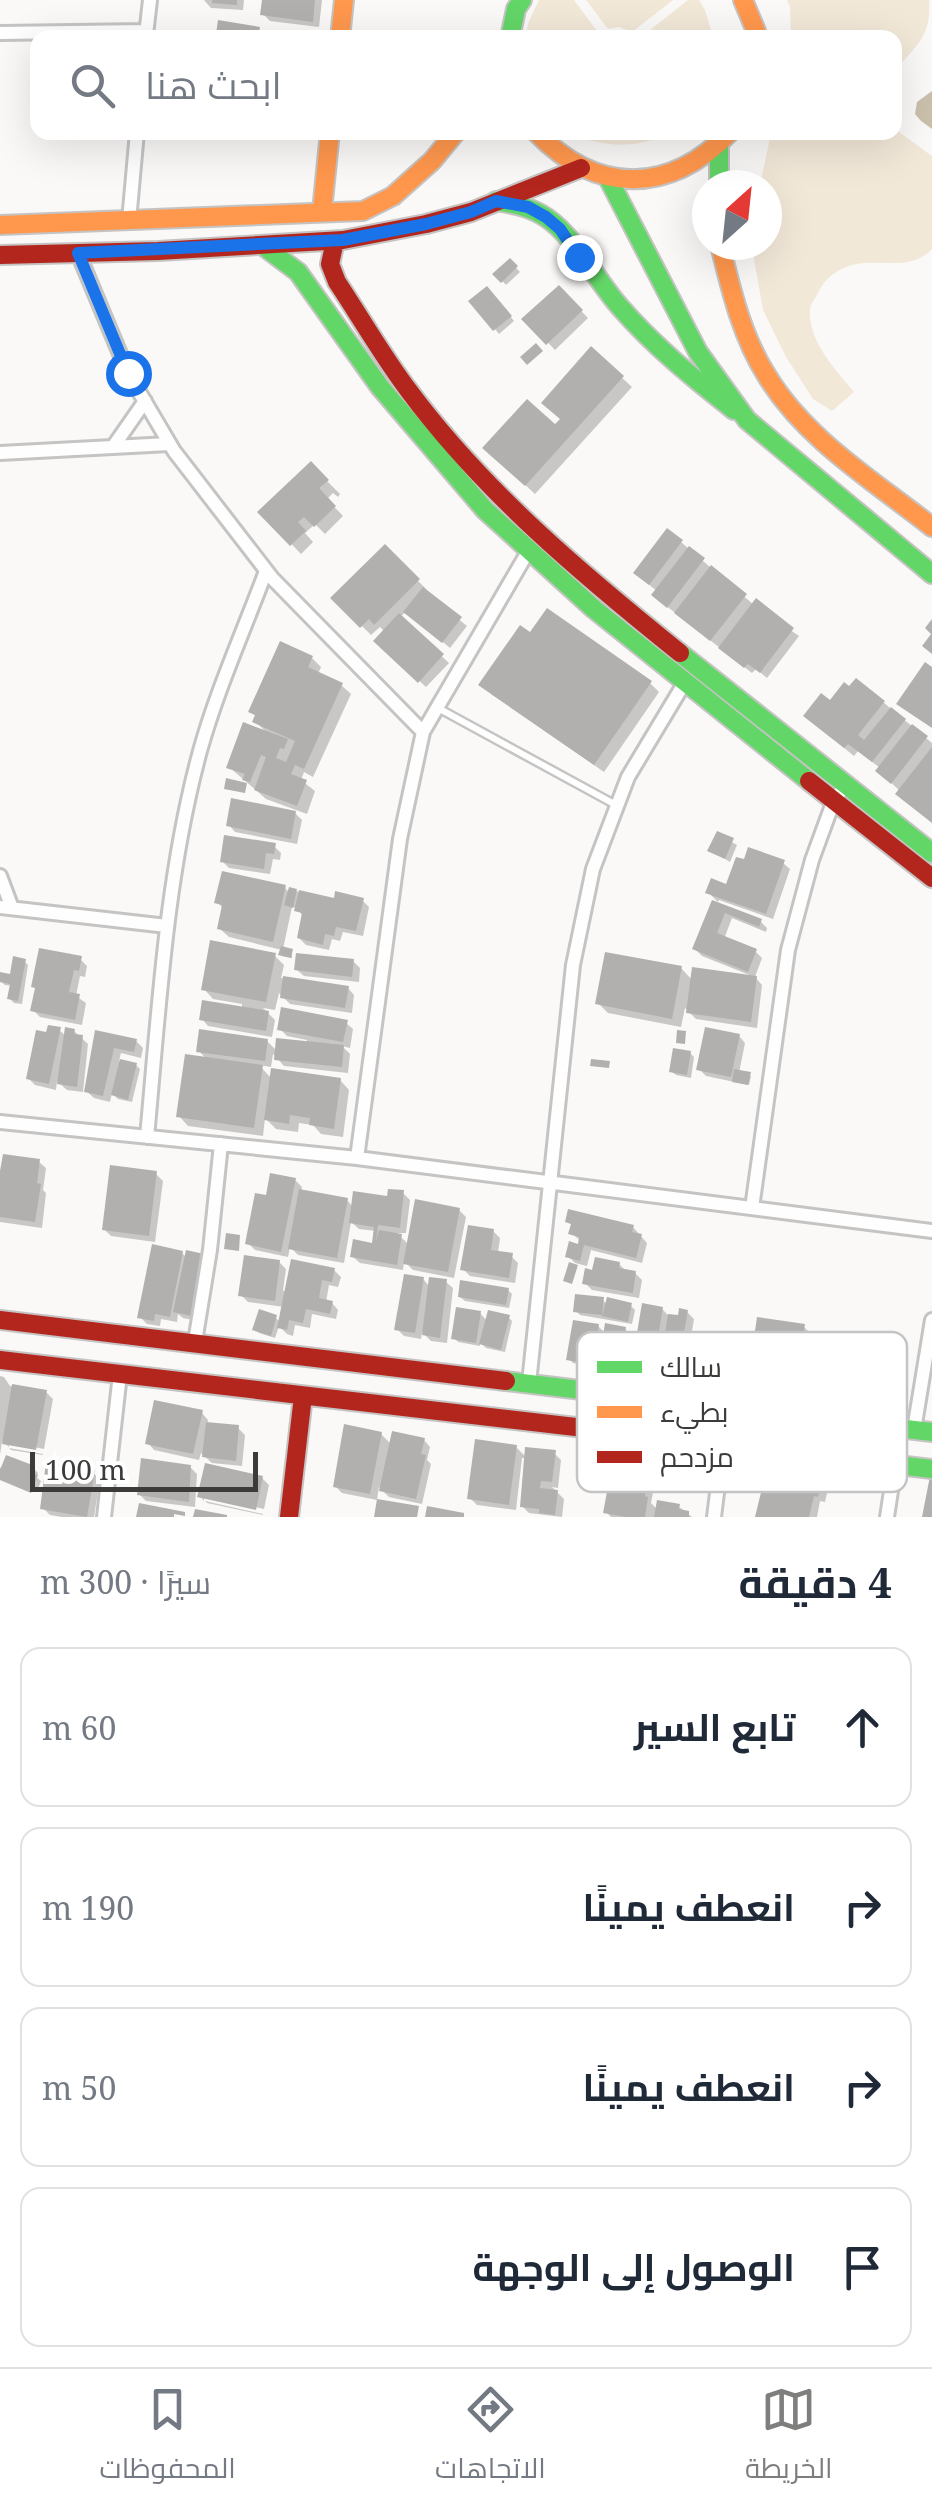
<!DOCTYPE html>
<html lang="ar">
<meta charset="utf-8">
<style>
body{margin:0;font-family:"Noto Serif",Cairo,serif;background:#f6f6f7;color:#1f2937;direction:rtl}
.compass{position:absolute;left:692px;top:170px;width:90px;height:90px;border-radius:50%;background:#fff;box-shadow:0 10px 40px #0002;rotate:27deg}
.scale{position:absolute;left:30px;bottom:25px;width:228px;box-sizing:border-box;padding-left:10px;border:5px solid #3c3b3a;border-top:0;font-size:28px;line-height:35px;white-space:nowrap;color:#3c3b3a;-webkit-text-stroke:8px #fff;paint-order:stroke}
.stop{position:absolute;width:30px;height:30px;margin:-22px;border:8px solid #1a73e8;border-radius:50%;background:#fff}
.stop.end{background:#1a73e8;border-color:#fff;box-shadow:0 2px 10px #0008}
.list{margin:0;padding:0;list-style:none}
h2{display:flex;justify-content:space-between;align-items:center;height:130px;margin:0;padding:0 40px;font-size:42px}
h2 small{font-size:32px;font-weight:400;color:#747a83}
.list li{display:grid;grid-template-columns:65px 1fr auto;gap:30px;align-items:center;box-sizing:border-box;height:160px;margin:0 20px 20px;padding:0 20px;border:2px solid #e0e1e3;border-radius:20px}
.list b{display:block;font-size:38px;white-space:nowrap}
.list em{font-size:32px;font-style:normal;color:#747a83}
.icon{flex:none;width:55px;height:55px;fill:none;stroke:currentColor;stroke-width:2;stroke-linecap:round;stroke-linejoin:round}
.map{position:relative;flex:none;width:932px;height:1517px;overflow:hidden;direction:ltr}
.search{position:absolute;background:#fff;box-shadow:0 10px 40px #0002;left:30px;right:30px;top:30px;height:110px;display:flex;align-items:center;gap:25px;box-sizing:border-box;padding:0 35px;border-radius:20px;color:#747a83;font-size:38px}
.sheet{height:850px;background:#fff}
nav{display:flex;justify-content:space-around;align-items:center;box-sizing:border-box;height:140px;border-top:2px solid #e0e1e3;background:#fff;font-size:28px;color:#747a83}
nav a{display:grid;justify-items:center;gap:5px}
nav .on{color:#7e7e7c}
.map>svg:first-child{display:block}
.green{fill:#f2e8d8}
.water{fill:#cbc0ac}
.shadow{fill:#0003}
.building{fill:#b1b0af}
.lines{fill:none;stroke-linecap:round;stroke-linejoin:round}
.lane-casing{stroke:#c5c4c3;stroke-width:11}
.street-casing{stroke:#c5c4c3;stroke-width:18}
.fast-casing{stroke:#c5c4c3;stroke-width:22}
.slow-casing{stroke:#c5c4c3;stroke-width:22}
.jam-casing{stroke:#c5c4c3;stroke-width:22}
.lane{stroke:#fefefe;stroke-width:6}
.street{stroke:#fefefe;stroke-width:12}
.fast{stroke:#63d668;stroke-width:18}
.slow{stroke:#ff974d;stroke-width:18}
.jam{stroke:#b3261e;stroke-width:18}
.route{stroke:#1a73e8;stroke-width:12}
.key{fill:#fff;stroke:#c4c4c4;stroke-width:2.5}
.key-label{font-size:28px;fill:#3c3b3a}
</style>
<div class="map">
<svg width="932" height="1517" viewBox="0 0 932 1517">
<rect width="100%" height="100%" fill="#faf9f8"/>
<path class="green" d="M539,0H574L600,35L597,38L525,37L529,21Z
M586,0H673L632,32L619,27L608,29Z
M688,0H699L705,10L713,37H641Z
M787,0H929C932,38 914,47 895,71L894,38L791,37L790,7Z
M895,129L932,156V249C913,269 889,261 865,263C846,264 829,273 820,289C817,296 810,304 810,310C808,341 836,370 854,392L832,411L813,399L786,357L763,310L754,259L755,245H767V185H760L771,133L894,132Z
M570,133L668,132V133C637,150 601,147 570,133Z"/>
<path class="water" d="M932,91V129L921,121L915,114L917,102Z"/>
<path class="shadow" d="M204,0H244L243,10L211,8Z
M264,0H322L319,27L270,21L263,14Z
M510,261L520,272L506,285L496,274Z
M559,288L588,318L555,350L525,319Z
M491,293L514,321L499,334L472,301Z
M592,350L632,387L535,494L495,457L555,428L563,420Z
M311,465L340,494L338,497L333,493L327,499L343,516L325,534L315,524L305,533L313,542L301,554L261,512Z
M681,542L754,605L799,636L767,678L756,669L752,673L660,601L657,591L643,580Z
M385,547L427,590L425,592L467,626L450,648L406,612L400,617L449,663L426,687L376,641L385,632L380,627L371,635L334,598Z
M312,658L321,667L318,674L341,685L351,694L313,777L304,772L301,780L315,791L307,814L266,799L229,767L268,734L255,721L257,717L251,711Z
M650,683L659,692L604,772L491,694Z
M883,702L932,743V821L885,777L880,768L858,751L854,756L816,725L830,703Z
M295,813L302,820L297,844L235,832L229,825Z
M718,834L737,845L730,862L710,850Z
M274,846L281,853L280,860L273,859L270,874L229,868L222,861Z
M783,863L790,869L773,919L719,900L718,902L708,892L728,887Z
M285,888L290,893L296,891L336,901L362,900L369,907L363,936L343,932L340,941L332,939L329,950L306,945L299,938L304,918L297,908L292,907L283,949L292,951V958L282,956V950L229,937L219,928L224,909L217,902Z
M713,903L760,921L767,928L766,932L732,918L724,939L755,951L762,958L755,977L762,985L757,1028L696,1019L685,1008L681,1027L608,1013L598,1003L681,968L693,981L752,976L702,956L695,949Z
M274,955L284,965L281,978L348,988L354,995L352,1013L290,1004L279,993L275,1010L263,1008L275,1020L272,1037L208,1026L202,1019L242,1009V1004L213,999L204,989Z
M80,959L87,966L85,977L80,976L76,996L86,1003L82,1025L40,1017L33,1010Z
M24,961L28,965L22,1004L14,1003L10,999L12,986L5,985L0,981L12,977Z
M353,961L360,968L359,982L304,976L297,970Z
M346,1023L353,1029L350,1048L342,1046L350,1054L348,1073L284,1066L273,1054L271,1067L259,1065L272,1079L340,1080L349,1090L343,1137L321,1134L313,1125L299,1123L298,1132L276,1129L265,1118L263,1136L188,1126L179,1116L207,1060L199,1051L267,1041L278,1052L306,1043L307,1040L287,1036L280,1029Z
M59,1030L66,1036L74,1031L88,1044L83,1092L67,1090L57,1081L56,1090L35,1085L28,1078L48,1035Z
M97,1033L136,1041L143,1048L141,1058L121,1053L119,1061L136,1065L140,1069L132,1102L118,1099L112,1093L110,1102L94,1098L84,1089H88Z
M739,1036L745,1043L739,1073L751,1076L749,1085L706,1076L699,1069Z
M690,1053L694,1057L691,1078L676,1075L671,1071Z
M39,1162L46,1168L43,1190L46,1193L42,1228L0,1222V1173Z
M156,1174L163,1181L155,1242L111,1236L104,1229Z
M295,1180L302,1187L301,1192L347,1200L353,1207L403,1193L410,1200L406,1233H397L409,1245L459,1210L466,1217L454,1278L413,1270L404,1261L403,1270L360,1263L353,1257L374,1245L376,1231L359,1229L351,1222L344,1263L298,1255L290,1247L288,1257L255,1250L248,1243L267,1198Z
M567,1221L633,1227L647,1243L642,1263L591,1250L587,1266L575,1263L568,1256L581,1241L571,1233L573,1226Z
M493,1231L500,1238L498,1253L511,1256L518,1263L515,1283L470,1276L463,1269Z
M182,1253L187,1258L203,1256L198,1321L183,1318L178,1314L177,1322L161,1319L160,1326L147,1324L140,1317Z
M279,1262L286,1269L283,1291H287L334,1270L341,1277L338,1287L329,1285L326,1302L332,1303L338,1310L336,1319L312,1314L310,1328L295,1325L293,1336L287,1334L279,1326L275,1338L259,1333L255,1329L276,1318L281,1323L284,1307L248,1302L241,1295Z
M619,1264L627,1272L635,1273L642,1280L639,1298L592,1290L585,1283Z
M423,1279L430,1287L446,1282L453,1288L447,1343L431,1341L422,1332L421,1339L404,1336L397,1329Z
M508,1290L512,1294L509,1308L465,1301L460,1297Z
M603,1300L607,1305L631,1306L635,1310L632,1324L580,1315L576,1311Z
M662,1309L669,1316L680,1318L687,1312L694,1319L685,1374L669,1371L661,1362L660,1367L642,1363L635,1357Z
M480,1313L487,1321L508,1317L512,1321L505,1352L486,1348L480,1342V1346L458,1342L454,1338Z
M598,1326L606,1334L625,1329L629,1333L623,1372L605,1369L601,1365V1361L588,1359L587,1366L573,1363L569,1359Z
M803,1326L810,1333L808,1349L811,1352L807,1380L759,1372L753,1365Z
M0,1376L4,1377L10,1386L46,1392L53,1399L44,1449L9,1442V1447L2,1441L0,1455Z
M202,1413L208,1420L207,1425L238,1428L245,1435L242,1466L212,1463L201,1453L199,1460L154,1450L148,1443Z
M381,1434L392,1445L424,1440L430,1447L427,1460L431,1464L422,1504L389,1497L379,1487L377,1500L342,1493L335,1486Z
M516,1447L527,1458L554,1453L561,1460L558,1488L552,1487L564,1499L562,1517L529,1513L522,1506L527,1458H522L516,1510L477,1505L470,1498Z
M9,1448L43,1454V1455L11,1450Z
M652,1454L659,1461L651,1503L658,1510L678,1506L692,1517H611L606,1512Z
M0,1467L3,1470L34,1469L38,1473L36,1477L41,1481L37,1492L0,1479Z
M190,1467L197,1474L195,1507L146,1501L139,1494Z
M93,1473L100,1479L94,1517H62L50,1515L43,1508Z
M823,1473L830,1480L825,1502L820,1501L817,1517H758L792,1489L815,1484Z
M262,1478L269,1485L264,1509L204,1496V1501L200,1496Z
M205,1501L263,1514V1515L207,1503Z"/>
<path class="building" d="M212,0H237V5L212,3Z
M262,0H315L313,22L260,15Z
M218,20L260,27L258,38H200L201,31L216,34Z
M510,258L518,266L501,283L492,274Z
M559,285L583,310L546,345L521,319Z
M487,286L512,316L493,331L468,301Z
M536,343L543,351L527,365L520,357Z
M591,346L624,376L525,486L482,448L527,399L555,424L560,419L541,403Z
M311,461L329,480L319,488L336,506L314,527L304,517L298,522L306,531L290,546L257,512Z
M667,528L683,540L649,585L633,573Z
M385,544L420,579L374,625L369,619L360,628L330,598Z
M689,546L705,558L667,608L651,595Z
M711,565L747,594L710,641L674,613Z
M423,587L462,617L442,643L403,612Z
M756,598L794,628L760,673L748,664L744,668L718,648Z
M547,608L652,681L594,765L478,685L520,625L530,632Z
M399,613L444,654L418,683L373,641Z
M932,619V654L922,646L931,634L925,628Z
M280,641L313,656L308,667L343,683L304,769L295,765L291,774L307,780L297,806L254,790L256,785H258H256L266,757L261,755L250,782L242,780L245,774L226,768L243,722L288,739L284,749L280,748L276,758L286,762L295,741L252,722L255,715L248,712Z
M925,662L932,667V728L896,704Z
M856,678L885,701L858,735L864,740L891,707L906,719L872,762L848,744L844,748L803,716L821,693L830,700L844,682L849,686Z
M912,724L928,736L891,784L875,771Z
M932,747V823L895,794Z
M226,778L247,783L245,793L224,789Z
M231,798L296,811L291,839L226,826Z
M717,831L734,838L725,859L707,851Z
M224,835L276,843L274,854L266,853L264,869L220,862Z
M748,847L785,860L766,914L705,893L711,878L726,884L736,857L744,859Z
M222,871L286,885L273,942L217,929L222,905L214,903Z
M289,887L297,889L293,908L284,905Z
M299,890L334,898L335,891L364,898L356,931L336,927L334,936L325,934L323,945L297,938L302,913L294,911Z
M712,900L762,919L759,927L725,913L717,933L757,949L748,972L692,949Z
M210,940L276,953L266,1002L201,990Z
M281,946L293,949L291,958L278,955Z
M39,948L82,956L79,971L74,970L69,992L80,994L75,1020L30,1011L35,988L31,987Z
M605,952L682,966L672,1019L595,1004Z
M296,953L354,959L352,977L294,970Z
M13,956L26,959L18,1001L7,999L10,984L0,982V972L10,974Z
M692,967L757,976L751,1022L686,1013Z
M283,976L349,986L345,1008L280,998Z
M202,1000L269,1011L266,1031L199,1020Z
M281,1007L348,1020L343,1042L277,1030Z
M48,1025L61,1027L49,1084L26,1079L36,1030L46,1032Z
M65,1027L75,1029L74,1034L83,1035L77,1087L57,1084Z
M705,1027L740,1034L731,1077L696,1070Z
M199,1029L268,1039L265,1061L196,1052Z
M95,1030L137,1039L134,1052L114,1048L103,1096L84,1092Z
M677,1030L686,1031L685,1044L676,1043Z
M276,1038L344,1045L342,1067L274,1060Z
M673,1048L691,1051L687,1075L669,1072Z
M185,1054L263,1065L254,1128L176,1117Z
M120,1059L137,1063L128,1100L111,1095Z
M591,1059L610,1061L609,1068L590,1066Z
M271,1068L341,1078L334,1129L309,1125L310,1118L290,1115L289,1124L264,1120Z
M734,1069L751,1072L748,1085L732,1082Z
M3,1154L40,1159L37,1183L41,1184L35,1222L0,1217V1171Z
M110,1165L157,1171L149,1236L102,1230Z
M270,1173L296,1178L281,1252L245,1244L255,1193L266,1195Z
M299,1189L348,1198L337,1258L288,1249Z
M388,1189L404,1190L400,1228L378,1225L376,1241L379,1230L402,1234L397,1265L350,1257L353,1239L372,1243L374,1227L349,1223L353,1191L387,1196Z
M415,1199L460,1208L448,1272L403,1264Z
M568,1209L634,1225L632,1232L642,1234L636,1258L584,1245L580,1261L565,1257L569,1241L578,1244L579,1237L568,1234L571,1224L565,1222Z
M468,1225L494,1229L491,1250L513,1253L509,1278L460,1270Z
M226,1233L240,1235L239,1251L224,1249Z
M152,1244L183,1251L170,1317L155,1314L154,1321L137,1318Z
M186,1250L204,1254L192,1316L173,1312Z
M244,1255L280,1260L275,1301L238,1296Z
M595,1257L620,1262L619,1268L636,1271L633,1293L582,1284L585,1268L592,1270Z
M291,1259L335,1268L332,1282L322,1280L319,1298L333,1301L330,1314L306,1309L303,1323L289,1320L287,1330L277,1328Z
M569,1262L578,1265L572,1284L563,1281Z
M404,1274L424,1277L415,1333L394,1330Z
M429,1277L447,1279L440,1338L422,1335Z
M460,1280L509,1288L506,1305L458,1297Z
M575,1294L604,1297L602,1315L573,1312Z
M607,1297L632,1303L628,1322L602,1316Z
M642,1303L663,1307L654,1361L633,1357Z
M456,1307L481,1311L476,1343L451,1339Z
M679,1308L688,1310L678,1368L660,1365L668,1314L678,1315Z
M259,1309L277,1315L271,1336L252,1330Z
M488,1310L510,1315L501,1350L479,1344Z
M757,1317L805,1324L802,1342L805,1343L800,1374L750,1366Z
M573,1320L599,1324L594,1358L585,1356L584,1363L566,1360Z
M605,1323L626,1327L620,1369L598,1366Z
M12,1384L47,1390L36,1450L2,1444Z
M154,1400L203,1410L193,1454L145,1444Z
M206,1422L239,1425L236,1461L202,1457Z
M344,1424L382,1432L370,1494L333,1487Z
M392,1431L425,1438L421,1454L426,1455L416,1499L379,1491Z
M475,1439L517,1445L509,1505L467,1499Z
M616,1444L654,1451L645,1496L648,1497L645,1517H626L603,1513Z
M525,1447L556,1450L552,1482L541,1481L540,1488L558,1490L555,1515L539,1513V1509L520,1507Z
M6,1455L35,1466L33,1473L38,1475L31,1493L0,1480V1470Z
M141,1458L191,1465L189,1502L137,1495Z
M46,1462L95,1470L87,1517L40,1509Z
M205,1463L263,1476L256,1510L197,1497Z
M816,1468L824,1471L818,1497L814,1496L809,1517H755L764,1480L790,1486L793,1476L813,1481Z
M930,1476H932V1517H922Z
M377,1499L419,1506L417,1517H374Z
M657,1500L680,1504L679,1509L689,1511V1517H654Z
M139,1503L185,1512V1516L174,1514V1517H136Z
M427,1506L464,1513V1517H425Z
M195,1509L227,1515V1517H193Z"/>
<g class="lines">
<g class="lane-casing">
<path id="lane" d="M438,708L616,805"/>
</g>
<g class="street-casing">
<path id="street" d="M0,33L146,31
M146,35L150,0
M129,221L137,132
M78,253L128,373L174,451L272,578L423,732
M113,447L145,401
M0,453L169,444
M0,876L12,908
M0,907L167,926
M0,1122L357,1158L932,1231
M147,1137C159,1008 166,876 200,751C217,690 244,630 266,571
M357,1158L400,839L423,732L529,550
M752,1208L788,950L812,860L834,800L847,784
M195,1342L210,1250L221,1144
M529,1383L573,965L593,869L628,777L685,682
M914,1430L932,1320
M104,1517L120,1374
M714,1517L723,1445
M887,1517L895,1465"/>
</g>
<g class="fast-casing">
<path id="fast" d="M510,38L516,9L522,0
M719,146V185
M608,178L698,352L747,420L932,574
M496,201C514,204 531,207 547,218C576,238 596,280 620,307C654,346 693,378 734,410
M262,245L298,272L380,387L485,510L594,609L809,781
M680,653L932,853
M506,1381L932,1432
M687,1440L932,1469"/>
</g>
<g class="slow-casing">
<path id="slow" d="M743,0L756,31V38
M340,38L344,0
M536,132C597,195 669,195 730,132
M322,211L330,132
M0,225L363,211L393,196L432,161L456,132
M720,245C731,290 742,337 767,376C805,439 875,482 932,527"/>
</g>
<g class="jam-casing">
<path id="jam" d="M335,241L330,264L337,282C361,318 383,357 409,391C484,492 583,575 680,653
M0,255L158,251L343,240L426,224L471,212L581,168
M809,781L932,878
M0,1320L506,1381
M0,1360L687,1440
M289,1517L303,1396"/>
</g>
<use href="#lane" class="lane"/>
<use href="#street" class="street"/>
<use href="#fast" class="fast"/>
<use href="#slow" class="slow"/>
<use href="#jam" class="jam"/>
</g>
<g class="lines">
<path class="route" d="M128,373L78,253L343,240L426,224L471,212L496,201L528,207L546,217L560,229L579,257"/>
</g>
<rect x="577" y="1332" width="330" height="160" rx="15" class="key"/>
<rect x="597" y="1361" width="45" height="12" fill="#63d668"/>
<rect x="597" y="1406" width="45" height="12" fill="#ff974d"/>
<rect x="597" y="1451" width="45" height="12" fill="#b3261e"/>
<g class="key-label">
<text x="660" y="1377">سالك</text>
<text x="660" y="1422">بطيء</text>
<text x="660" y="1467">مزدحم</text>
</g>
</svg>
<svg class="compass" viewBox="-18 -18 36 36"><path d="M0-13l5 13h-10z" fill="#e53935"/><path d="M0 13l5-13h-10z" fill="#747a83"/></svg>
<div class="scale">100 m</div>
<div class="stop" style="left:128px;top:373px"></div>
<div class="stop end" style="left:579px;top:257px"></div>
<div class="search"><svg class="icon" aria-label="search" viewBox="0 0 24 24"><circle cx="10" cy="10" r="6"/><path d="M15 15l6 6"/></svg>ابحث هنا</div>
</div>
<section class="sheet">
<h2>4 دقيقة<small>سيرًا · 300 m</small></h2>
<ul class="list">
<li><svg class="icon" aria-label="ahead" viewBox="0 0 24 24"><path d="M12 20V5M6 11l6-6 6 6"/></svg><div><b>تابع السير</b></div><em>60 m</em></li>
<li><svg class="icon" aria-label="right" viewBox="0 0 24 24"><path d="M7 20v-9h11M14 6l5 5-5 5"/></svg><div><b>انعطف يمينًا</b></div><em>190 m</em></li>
<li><svg class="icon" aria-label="right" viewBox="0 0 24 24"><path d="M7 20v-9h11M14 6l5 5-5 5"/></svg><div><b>انعطف يمينًا</b></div><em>50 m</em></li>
<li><svg class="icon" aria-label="arrive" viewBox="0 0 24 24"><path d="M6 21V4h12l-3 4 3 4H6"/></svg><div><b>الوصول إلى الوجهة</b></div></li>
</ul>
</section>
<nav>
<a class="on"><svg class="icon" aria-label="map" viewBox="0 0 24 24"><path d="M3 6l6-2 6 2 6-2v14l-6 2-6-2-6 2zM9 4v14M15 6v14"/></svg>الخريطة</a>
<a><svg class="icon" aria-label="directions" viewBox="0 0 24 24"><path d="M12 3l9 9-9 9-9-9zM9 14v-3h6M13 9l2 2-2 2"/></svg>الاتجاهات</a>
<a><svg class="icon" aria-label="saved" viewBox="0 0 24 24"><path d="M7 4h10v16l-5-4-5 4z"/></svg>المحفوظات</a>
</nav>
